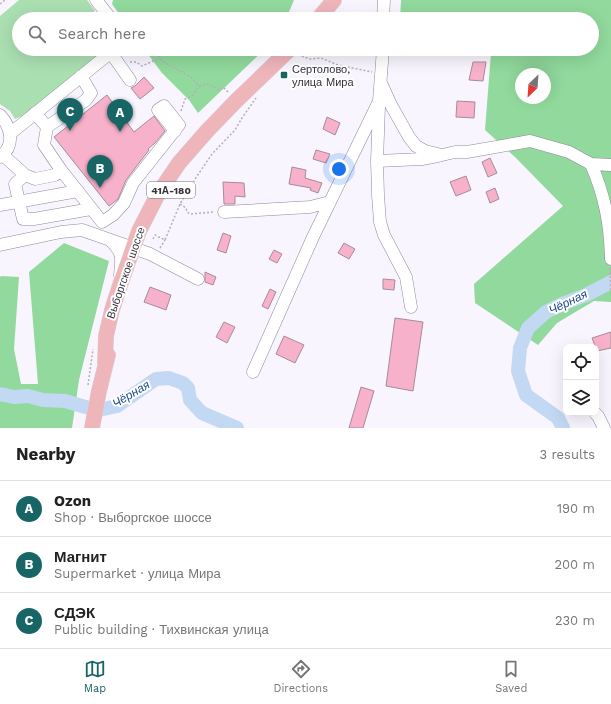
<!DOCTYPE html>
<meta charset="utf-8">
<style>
body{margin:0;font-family:"Work Sans",sans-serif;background:#f2f2f2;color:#222}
.controls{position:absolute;right:12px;bottom:12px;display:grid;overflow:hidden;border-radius:8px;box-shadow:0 4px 16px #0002}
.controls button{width:36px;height:36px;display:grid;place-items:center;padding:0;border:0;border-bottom:1px solid #e0e0e0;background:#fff;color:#222;font:20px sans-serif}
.compass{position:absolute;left:515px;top:68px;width:36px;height:36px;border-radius:50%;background:#fff;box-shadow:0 4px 16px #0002;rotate:205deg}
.you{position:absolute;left:339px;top:169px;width:14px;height:14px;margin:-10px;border:3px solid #fff;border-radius:50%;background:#1a73e8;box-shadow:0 0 0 6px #1a73e833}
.badge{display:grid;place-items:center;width:26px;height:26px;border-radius:50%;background:#176565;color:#fff;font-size:13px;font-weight:700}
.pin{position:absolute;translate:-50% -33px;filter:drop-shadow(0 1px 2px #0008)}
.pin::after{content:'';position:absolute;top:21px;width:14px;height:12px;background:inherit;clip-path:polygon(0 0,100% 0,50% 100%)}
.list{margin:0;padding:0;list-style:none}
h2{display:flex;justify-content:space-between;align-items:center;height:52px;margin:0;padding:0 16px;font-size:17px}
h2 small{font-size:13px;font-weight:400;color:#767676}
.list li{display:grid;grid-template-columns:26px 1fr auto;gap:12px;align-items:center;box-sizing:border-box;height:56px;padding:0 16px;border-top:1px solid #e0e0e0}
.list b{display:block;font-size:15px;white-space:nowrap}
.list p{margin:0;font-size:13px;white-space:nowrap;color:#767676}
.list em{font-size:13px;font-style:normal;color:#767676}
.icon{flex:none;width:22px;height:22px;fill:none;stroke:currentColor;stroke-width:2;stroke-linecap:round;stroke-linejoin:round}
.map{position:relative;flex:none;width:611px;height:428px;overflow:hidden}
.search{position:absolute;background:#fff;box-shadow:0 4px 16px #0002;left:12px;right:12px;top:12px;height:44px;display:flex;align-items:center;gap:10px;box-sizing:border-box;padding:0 14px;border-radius:22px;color:#767676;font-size:15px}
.sheet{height:220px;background:#fff}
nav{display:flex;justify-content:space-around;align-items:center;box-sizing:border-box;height:56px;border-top:1px solid #e0e0e0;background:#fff;font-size:11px;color:#767676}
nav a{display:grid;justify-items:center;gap:2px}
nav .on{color:#176565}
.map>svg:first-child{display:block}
.green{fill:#aadfb2}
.forest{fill:#91d99d;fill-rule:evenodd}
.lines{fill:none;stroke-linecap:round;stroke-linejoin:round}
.river{stroke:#c3d8f3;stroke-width:14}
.building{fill:#f8b1cb;stroke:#a68c95}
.minor-casing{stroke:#8f879d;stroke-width:13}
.major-casing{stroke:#d7d6d8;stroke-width:16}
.path{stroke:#b3afb9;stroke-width:1.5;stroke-dasharray:2 2;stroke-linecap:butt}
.minor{stroke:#fff;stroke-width:12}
.major{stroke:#eeb5bb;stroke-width:15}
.poi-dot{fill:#176565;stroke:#fff;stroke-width:1.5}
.labels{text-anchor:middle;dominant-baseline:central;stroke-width:4;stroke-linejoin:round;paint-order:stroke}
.shield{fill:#fff;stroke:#727076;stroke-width:1}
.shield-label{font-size:10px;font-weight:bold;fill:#36323c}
.poi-label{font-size:11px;fill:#36323c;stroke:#fff;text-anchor:start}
.street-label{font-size:11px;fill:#36323c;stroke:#fff}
.water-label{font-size:12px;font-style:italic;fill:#194c87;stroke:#fff}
</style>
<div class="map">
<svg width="611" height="428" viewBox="0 0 611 428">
<rect width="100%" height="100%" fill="#f9f5ff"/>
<path class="green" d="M19,0H87L95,11L84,19H19V49H91L97,57L25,115L15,119L10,111L0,104V16Z"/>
<path class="forest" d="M113,0H294L286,19H123L112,4Z
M401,0H611V302L594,301L557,323L538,345L475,303L474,284L563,206L515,157L485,130L491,53L472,49H592V19H400ZM521,74H545V98H521Z
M144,49H265L198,113L189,100L162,73Z
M64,243L109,261L79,380L72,428H0V277L1,276L19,277L14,349L21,384H38L29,272Z"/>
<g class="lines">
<path class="river" d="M0,394L14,397L28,396L43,400L65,401L89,408
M99,410L117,406L156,379L169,378L183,383L188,388L190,400L202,413L237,428
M563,428L558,418L526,395L518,371L520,348L528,328L546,312L562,304L586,295L611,282"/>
</g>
<path class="building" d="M473,62H486L483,81L469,80Z
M144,77L154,88L140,99L131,88L135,86Z
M107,95L134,132L154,116L165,131L155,143L148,149L149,150L126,180L118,199L109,206L54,137Z
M457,101L475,102L474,118L456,117Z
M327,117L340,123L335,135L323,129Z
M316,150L330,154L326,163L313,159Z
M490,158L497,173L488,177L482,162Z
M292,167L306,170L305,178L322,183L318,193L310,190L311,188L289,184Z
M466,176L471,190L456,196L450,182Z
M223,182L244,183L245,197L235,196V204H224Z
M495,188L499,199L490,203L486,192Z
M223,233L231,236L226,253L217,250Z
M344,243L355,249L349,259L338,253Z
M274,250L282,254L277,263L269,259Z
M205,272L216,277L213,285L205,282Z
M383,279L395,280L394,290L383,289Z
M150,287L171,295L166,310L144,302Z
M270,289L276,292L268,309L262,306Z
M395,318L423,322L413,391L386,386Z
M224,322L235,327L227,343L216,337Z
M611,332V348L597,351L592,338Z
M284,336L304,345L295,363L276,354Z
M361,387L374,391L363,428H349Z"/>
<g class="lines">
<g class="minor-casing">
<path id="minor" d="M96,0L111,19
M383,19L384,0
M111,53L130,80
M381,83L391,105L409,137L416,146L425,151L442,155L455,152H467L530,141L569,152L591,164L611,165
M379,106L377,161L378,195L380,222L384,235L406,277L411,307
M35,113L47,127L86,100L91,93L81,76
M0,115C12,128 15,146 0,157
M47,127L44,145L61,170L102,222L113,215L124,203L133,183L179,125L164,106L158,110L175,131
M11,133L115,49
M3,155L25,175L35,179L55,175L61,170
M377,161L422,159L438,156
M591,164C605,196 610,224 611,259
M25,175L15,184L23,219H34L91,209
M0,205L78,191
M224,212L310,207L330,202
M111,241C123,253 122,258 120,275
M0,245L61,232L82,230L150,254L198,279
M253,372L313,237L379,101L383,49
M595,413L598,416L604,428"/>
</g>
<g class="major-casing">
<path id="major" d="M318,19L334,0
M105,364L106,336L112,310L119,288L139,231L158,194L179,163L207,131L236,101L290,49
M92,428L99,391L108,355"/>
</g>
<path class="path" d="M0,4L5,0
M153,49L162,61L191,77L199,86L208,84L219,90L223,87L229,93
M298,55L310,59L321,58L338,65L372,72
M130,62H136L142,66L160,58
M181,111L185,99L192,96L199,86
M180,204L186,208L187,212L190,214L214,212
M153,239L155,235L165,240L180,204L195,179L212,154L235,130L242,118L256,98
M160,248L165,240
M610,268L611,292
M88,385L93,349"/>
<use href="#minor" class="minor"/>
<use href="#major" class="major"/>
</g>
<rect class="poi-dot" x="280" y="71" width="8" height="8" rx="2"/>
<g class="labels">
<rect class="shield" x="147" y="182" width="48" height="16" rx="3"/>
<g class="shield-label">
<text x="171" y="190">41А-180</text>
</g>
<g class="poi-label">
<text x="292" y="69">Сертолово,<tspan x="292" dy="13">улица Мира</tspan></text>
</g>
<g class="street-label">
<text transform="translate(126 273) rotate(-71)">Выборгское шоссе</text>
</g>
<g class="water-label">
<text transform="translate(568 302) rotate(-26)">Чёрная</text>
<text transform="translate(131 394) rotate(-31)">Чёрная</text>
</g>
</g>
</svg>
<div class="controls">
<button><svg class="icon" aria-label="locate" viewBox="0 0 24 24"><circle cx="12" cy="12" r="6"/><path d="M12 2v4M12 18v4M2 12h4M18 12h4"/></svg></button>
<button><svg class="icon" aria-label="layers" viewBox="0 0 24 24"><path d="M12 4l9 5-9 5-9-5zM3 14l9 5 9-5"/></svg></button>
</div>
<svg class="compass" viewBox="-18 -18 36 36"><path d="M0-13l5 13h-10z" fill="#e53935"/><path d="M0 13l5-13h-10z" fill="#767676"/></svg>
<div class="you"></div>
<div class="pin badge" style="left:120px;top:132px">A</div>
<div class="pin badge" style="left:100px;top:188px">B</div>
<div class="pin badge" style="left:70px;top:131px">C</div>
<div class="search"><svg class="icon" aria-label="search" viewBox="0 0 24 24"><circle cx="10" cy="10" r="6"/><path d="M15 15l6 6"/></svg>Search here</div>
</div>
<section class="sheet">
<h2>Nearby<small>3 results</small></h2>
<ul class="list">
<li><span class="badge">A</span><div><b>Ozon</b><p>Shop · Выборгское шоссе</p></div><em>190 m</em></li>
<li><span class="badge">B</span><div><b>Магнит</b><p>Supermarket · улица Мира</p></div><em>200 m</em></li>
<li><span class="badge">C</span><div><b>СДЭК</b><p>Public building · Тихвинская улица</p></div><em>230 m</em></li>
</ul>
</section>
<nav>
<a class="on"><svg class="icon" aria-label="map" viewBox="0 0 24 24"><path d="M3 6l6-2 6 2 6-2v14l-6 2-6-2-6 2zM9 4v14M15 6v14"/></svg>Map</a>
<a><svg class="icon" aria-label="directions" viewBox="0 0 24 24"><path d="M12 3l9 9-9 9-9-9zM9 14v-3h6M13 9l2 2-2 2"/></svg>Directions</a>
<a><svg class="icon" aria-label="saved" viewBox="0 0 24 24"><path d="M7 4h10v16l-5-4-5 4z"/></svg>Saved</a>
</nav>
